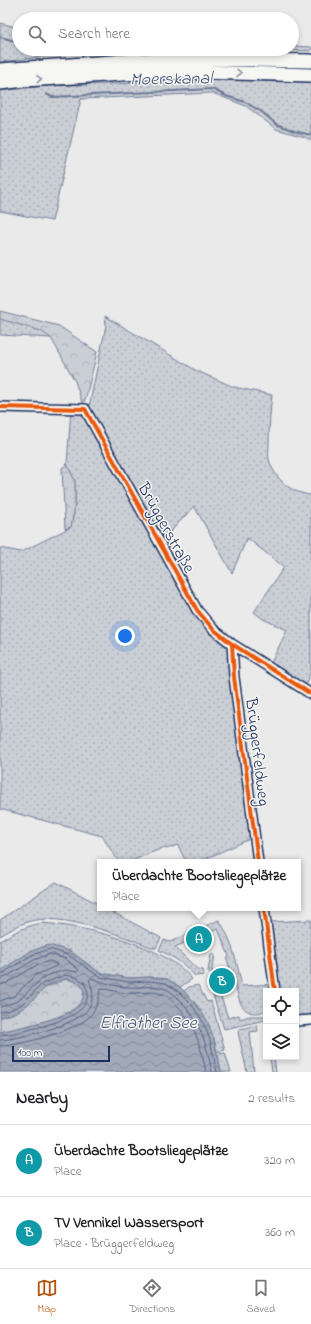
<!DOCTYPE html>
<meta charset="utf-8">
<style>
body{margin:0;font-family:"Indie Flower",sans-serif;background:#f2f2f2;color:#202124}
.controls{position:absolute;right:12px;bottom:12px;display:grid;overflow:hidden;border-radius:0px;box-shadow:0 2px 6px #0003}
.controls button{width:36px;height:36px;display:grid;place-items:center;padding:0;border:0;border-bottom:1px solid #e0e0e0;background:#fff;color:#202124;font:20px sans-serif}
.scale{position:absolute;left:12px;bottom:10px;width:98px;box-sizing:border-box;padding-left:4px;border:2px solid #1b2f5e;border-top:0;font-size:11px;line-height:14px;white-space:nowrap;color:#1b2f5e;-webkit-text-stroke:3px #f6f6f2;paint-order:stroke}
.you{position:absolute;left:125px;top:636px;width:14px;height:14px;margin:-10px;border:3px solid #fff;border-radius:50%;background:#1a73e8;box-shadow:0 0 0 6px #1a73e833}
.badge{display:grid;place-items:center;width:26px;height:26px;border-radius:50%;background:#b45309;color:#fff;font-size:13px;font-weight:700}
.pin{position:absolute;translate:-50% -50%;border:2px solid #fff;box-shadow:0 1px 4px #0006}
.popup{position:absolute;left:97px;top:859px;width:204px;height:52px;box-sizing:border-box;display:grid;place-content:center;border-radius:0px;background:#fff;filter:drop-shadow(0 1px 3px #0005);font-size:13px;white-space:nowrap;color:#757577}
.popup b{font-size:15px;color:#202124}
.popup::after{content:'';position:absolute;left:50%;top:100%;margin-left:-8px;border:8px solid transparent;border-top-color:#fff}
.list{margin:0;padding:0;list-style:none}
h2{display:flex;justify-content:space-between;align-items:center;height:52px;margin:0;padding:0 16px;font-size:17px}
h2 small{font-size:13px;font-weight:400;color:#757577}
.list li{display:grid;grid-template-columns:26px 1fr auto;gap:12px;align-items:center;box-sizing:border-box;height:72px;padding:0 16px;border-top:1px solid #e0e0e0}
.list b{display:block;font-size:15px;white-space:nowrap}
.list p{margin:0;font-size:13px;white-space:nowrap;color:#757577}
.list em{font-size:13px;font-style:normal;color:#757577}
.icon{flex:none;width:22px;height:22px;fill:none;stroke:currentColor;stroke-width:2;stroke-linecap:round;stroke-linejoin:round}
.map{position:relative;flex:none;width:311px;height:1072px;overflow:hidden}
.search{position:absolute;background:#fff;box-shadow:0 2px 6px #0003;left:12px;right:12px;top:12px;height:44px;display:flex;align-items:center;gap:10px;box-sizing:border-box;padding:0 14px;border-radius:22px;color:#757577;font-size:15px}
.sheet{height:196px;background:#fff}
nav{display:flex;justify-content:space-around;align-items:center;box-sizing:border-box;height:56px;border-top:1px solid #e0e0e0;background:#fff;font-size:11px;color:#757577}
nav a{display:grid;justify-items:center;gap:2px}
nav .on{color:#b45309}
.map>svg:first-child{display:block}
.grass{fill:url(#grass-dots);stroke:#727e9a}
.forest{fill:url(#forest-crowns);stroke:#727e9a}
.water{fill:url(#water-waves);stroke:#6c7995}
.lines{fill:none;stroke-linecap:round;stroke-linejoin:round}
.shore{stroke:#516083;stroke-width:1}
.stream{stroke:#6c7995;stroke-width:2}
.minor-casing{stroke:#1b2f5e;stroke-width:12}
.highway-casing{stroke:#1b2f5e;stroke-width:16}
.minor{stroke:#f6f6f2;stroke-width:9}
.highway{stroke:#f6f6f2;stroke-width:13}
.cycleway-casing{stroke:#f6f6f2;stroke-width:6}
.cycleway{stroke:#e8590c;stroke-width:4}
.oneway{stroke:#8892a8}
.labels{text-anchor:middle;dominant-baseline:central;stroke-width:3;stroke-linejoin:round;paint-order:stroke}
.street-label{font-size:17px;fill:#1b2f5e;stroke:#f6f6f2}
.water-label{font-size:18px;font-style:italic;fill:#44547a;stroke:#f6f6f2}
</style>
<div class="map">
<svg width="311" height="1072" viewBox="0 0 311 1072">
<defs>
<pattern id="grass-dots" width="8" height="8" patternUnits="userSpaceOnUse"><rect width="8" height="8" fill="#caced5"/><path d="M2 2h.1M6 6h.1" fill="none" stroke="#adb1b9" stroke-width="1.8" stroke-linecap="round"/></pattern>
<pattern id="forest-crowns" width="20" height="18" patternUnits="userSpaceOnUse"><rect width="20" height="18" fill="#caced5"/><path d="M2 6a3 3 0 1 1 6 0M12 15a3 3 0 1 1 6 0" fill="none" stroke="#adb1b9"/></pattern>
<pattern id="water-waves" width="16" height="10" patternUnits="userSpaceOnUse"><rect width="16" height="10" fill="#a2aaba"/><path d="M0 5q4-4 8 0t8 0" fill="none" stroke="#838b9a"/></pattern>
</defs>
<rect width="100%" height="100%" fill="#e9eae9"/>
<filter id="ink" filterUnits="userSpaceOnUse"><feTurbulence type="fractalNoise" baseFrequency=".025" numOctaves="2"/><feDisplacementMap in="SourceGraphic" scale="8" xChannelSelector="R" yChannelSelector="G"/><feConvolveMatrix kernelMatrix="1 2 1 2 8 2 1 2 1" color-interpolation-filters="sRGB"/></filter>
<g filter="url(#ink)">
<path class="grass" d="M0,23L19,28V49H133C88,50 44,57 0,62Z
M292,46L311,47V51L254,49H292Z
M230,80L311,82V140L305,137L276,129L246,106L212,93L81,99L52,221L0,211V91L45,86Z
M105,316L197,371L234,387L272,395C270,411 269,427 269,444C269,449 268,454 269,459C274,479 291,493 311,495V671L305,686L270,665L287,630L263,619L254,612L284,567L247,538L232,573L194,506L161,542L89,407L106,325Z
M0,318L42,331L51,338L0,335Z
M71,410L81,413L90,422L195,612L230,645L252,838L198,862H186L178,845L166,849L165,847L129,862H119L102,836L0,809V548L21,552L71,527L75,506V481L67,464Z
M56,882L100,905V908H105L161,938L156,948H153C123,936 59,911 27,922C18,925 9,931 0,936V920Z
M219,920C232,939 237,964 242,986L272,984L273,991H266V1010C255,1016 245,1013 240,1002L227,959L229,956L218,929L175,947L197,969L203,970L204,975L195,976C185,964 172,956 159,950L164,940L170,942Z
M311,920V1016H296V991H278L270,922Z
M42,923C84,926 166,945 192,979L180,987L167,979L150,977L129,978L100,973L70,951L0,971V941C14,932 26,926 42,923Z
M213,953L215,956L212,969L213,973H209L208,971L211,954Z
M198,985L207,1002L211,1001L225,1050L217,1052L214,1039L184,991L189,987Z
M218,988L228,1018L239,1015L240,1019L250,1016H266V1020L224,1029L212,992L214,989Z
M257,1025L258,1031L250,1032L254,1072H247L238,1032L240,1029Z
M225,1053L231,1072H221L218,1054Z
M270,1057H274L276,1072H272Z"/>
<path class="forest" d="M0,311L59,326L97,352L86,397L83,405L75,381L51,338L41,331L0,319Z
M67,464L75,481V506L71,527L65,529L62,468Z
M66,979C73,981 83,983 84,992C87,1017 18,1028 0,1032V1017L12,1014L23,1008L44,988Z"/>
<path class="water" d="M49,945L70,951L100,973L129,978L150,977L167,979L180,987L195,1003L207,1020L214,1039L221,1072H0V1032C24,1026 48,1022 70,1012C82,1006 91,990 76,982C73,980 68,978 65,979C44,983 38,998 23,1008C16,1013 8,1015 0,1017V971L31,951Z"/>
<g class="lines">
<path class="shore" d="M0,974L3,973L32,955L50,949L68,955L100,977L129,982L150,981L166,983L178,991L192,1005L203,1022L210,1040L217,1072
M0,979L6,977L34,960L49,954L66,959L79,970L77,972L65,970L49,975L39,981L18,1001L0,1007
M0,985L7,983L37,965L50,961L57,964L56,966L36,975L14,996L0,1001
M0,1012L10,1010L21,1005L42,984L65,975L75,977L84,982L88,992C88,998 85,1005 81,1009C70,1021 17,1034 0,1035
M0,1040C18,1039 70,1026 83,1014C94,1005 95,992 89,980L91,978C102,982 116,987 129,987C141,988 151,985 163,988C170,990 175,995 180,1000C201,1022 206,1043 212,1072
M0,1046C19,1046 78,1030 90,1016C94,1011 98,1004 99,997C100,994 99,991 101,989C110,989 119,993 128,993C139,994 151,990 162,994C168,996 172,1001 177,1005C196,1025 200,1045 206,1072"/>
<path class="stream" d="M0,37L19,42
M41,49L43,53
M46,94L52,97L212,89L226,96L245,102L262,112L276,124L294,131L311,135"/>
<g class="minor-casing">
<path id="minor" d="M0,407L85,409L197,610L213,629L232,644L311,694
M232,644L234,677L258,862
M264,908L275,991
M296,1021L311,1020"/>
</g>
<g class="highway-casing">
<path id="highway" d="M0,70L139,60L200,59L311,61
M0,83L24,80L139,73L201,72L311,75"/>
</g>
<use href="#minor" class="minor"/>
<use href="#highway" class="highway"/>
<g class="cycleway-casing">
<path id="cycleway" d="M0,407L85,409L197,610L213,629L232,644L311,694
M232,644L234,677L258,862
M264,908L275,991"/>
</g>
<use href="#cycleway" class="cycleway"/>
</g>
<defs><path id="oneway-chevron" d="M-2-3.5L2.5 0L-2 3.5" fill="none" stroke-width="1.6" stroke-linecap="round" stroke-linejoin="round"/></defs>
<g class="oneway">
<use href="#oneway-chevron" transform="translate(239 73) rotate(2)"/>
<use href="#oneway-chevron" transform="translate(39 79) rotate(-3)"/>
</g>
</g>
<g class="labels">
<g class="street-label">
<text transform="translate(166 528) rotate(61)">Brüggerstraße</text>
<text transform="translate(257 752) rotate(83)">Brüggerfeldweg</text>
</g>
<g class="water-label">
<text transform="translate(171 80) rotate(-1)">Moerskanal</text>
<text x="148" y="1024">Elfrather See</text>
</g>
</g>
</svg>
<div class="controls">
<button><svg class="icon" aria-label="locate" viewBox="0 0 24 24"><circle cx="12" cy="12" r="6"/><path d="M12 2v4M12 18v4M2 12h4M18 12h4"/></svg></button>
<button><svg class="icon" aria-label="layers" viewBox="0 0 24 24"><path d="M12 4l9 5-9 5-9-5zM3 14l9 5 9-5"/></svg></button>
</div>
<div class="scale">100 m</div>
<div class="you"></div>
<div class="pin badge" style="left:199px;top:939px;background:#0f9aa8">A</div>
<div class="popup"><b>Überdachte Bootsliegeplätze</b>Place</div>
<div class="pin badge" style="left:222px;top:981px;background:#0f9aa8">B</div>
<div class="search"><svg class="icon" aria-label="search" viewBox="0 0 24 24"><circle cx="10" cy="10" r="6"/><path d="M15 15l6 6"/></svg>Search here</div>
</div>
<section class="sheet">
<h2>Nearby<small>2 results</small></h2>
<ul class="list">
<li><span class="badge" style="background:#0f9aa8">A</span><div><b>Überdachte Bootsliegeplätze</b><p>Place</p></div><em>320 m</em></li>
<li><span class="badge" style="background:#0f9aa8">B</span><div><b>TV Vennikel Wassersport</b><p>Place · Brüggerfeldweg</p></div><em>360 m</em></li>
</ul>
</section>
<nav>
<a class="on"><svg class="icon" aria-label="map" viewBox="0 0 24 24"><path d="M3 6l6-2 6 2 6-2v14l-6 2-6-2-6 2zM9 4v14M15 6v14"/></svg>Map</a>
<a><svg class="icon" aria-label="directions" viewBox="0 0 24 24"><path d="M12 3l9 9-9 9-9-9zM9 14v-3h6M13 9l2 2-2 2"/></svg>Directions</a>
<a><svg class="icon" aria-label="saved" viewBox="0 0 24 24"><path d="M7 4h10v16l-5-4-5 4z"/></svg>Saved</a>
</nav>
